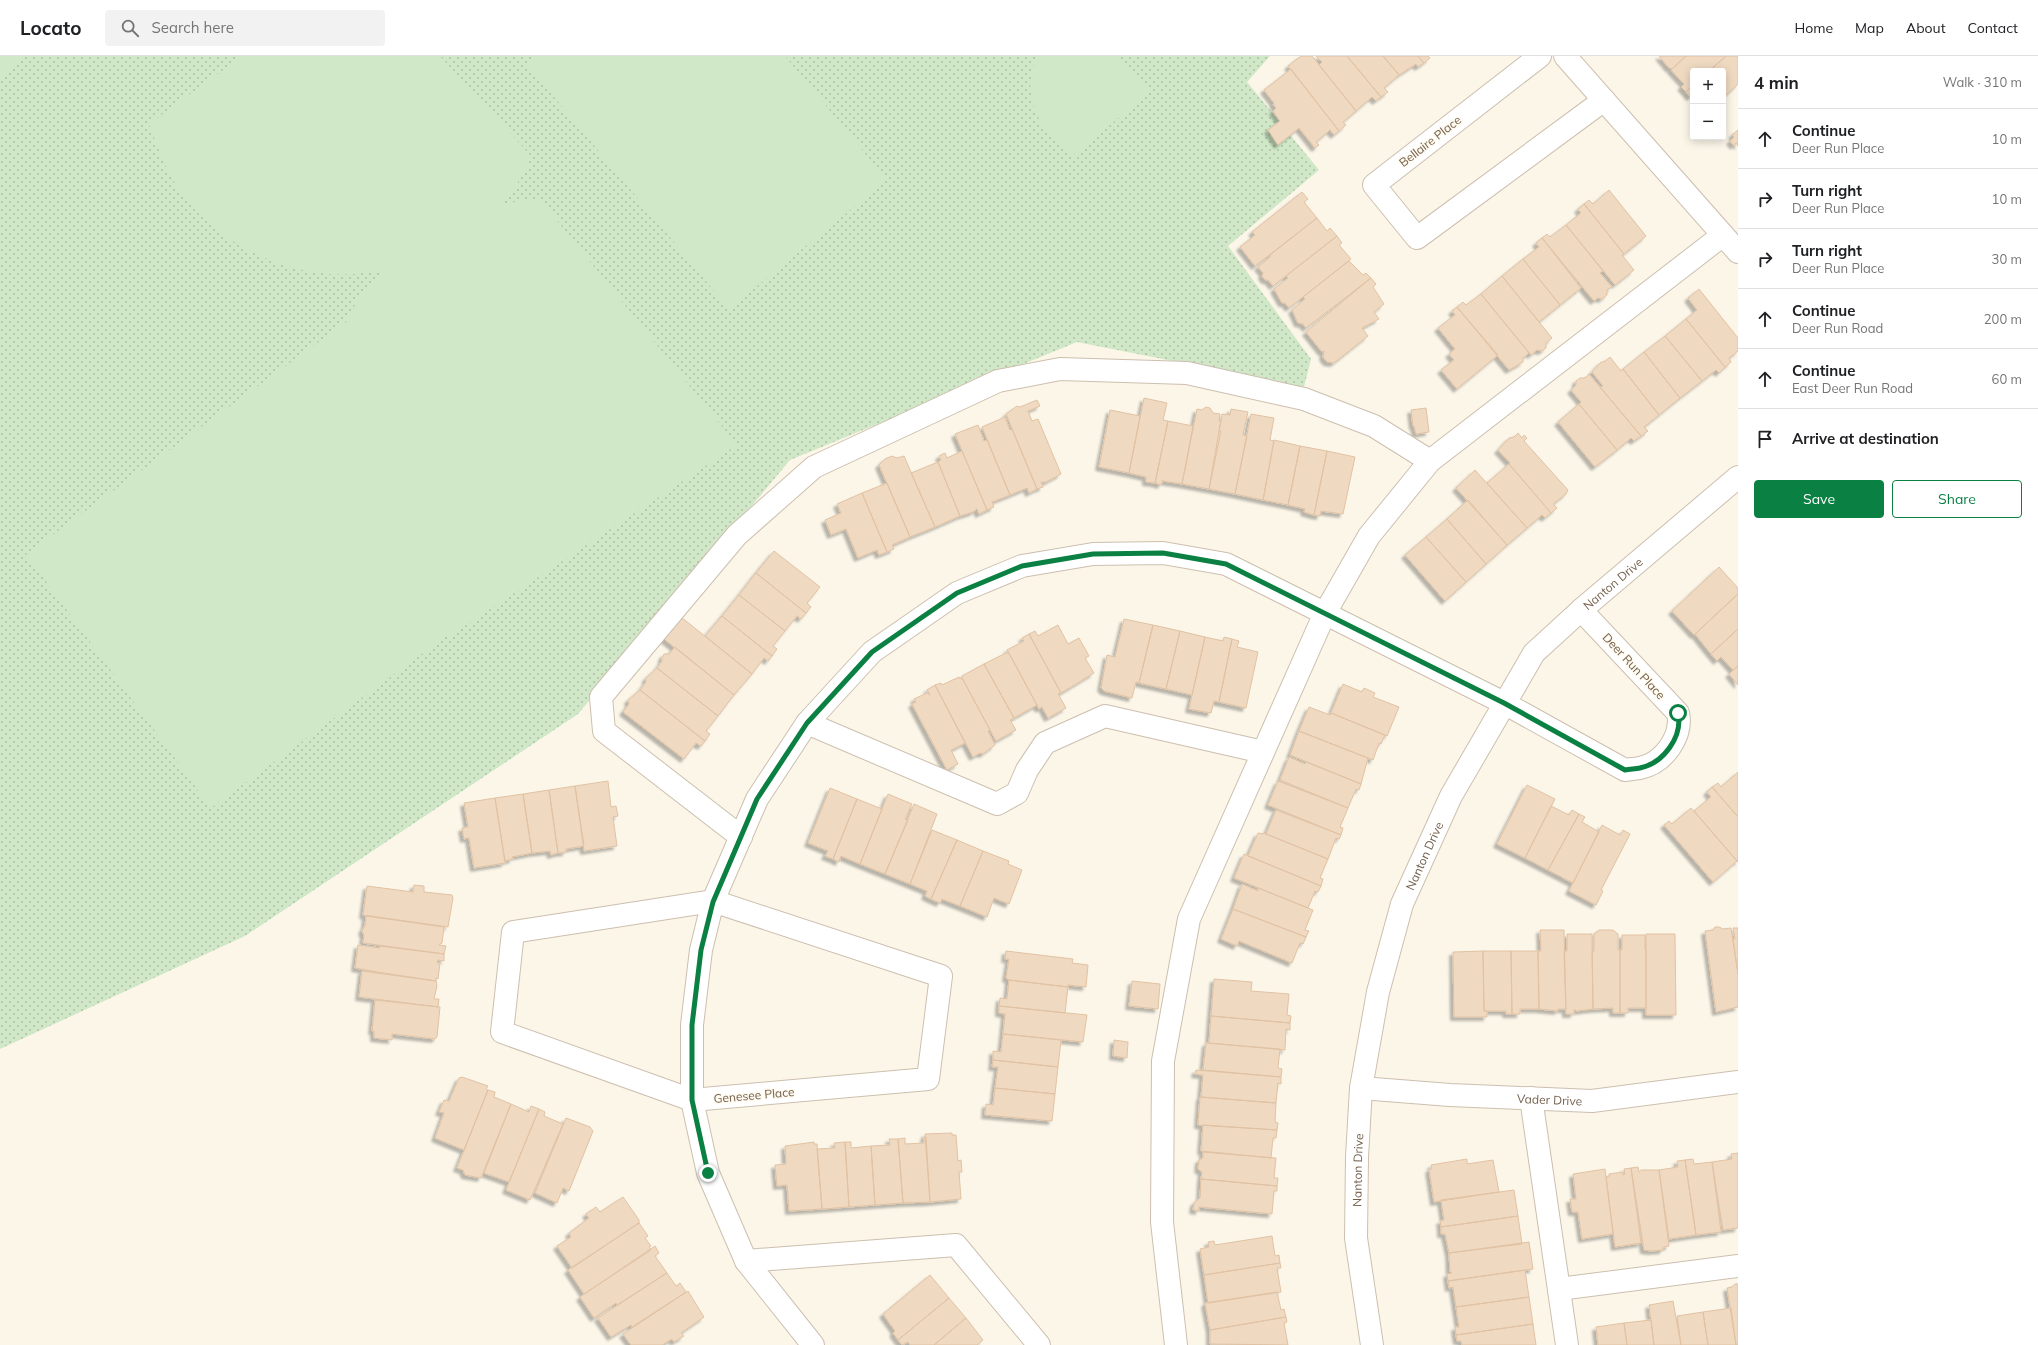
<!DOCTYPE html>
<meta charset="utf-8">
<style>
body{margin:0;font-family:Mulish,sans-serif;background:#f2f2f2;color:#202124}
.controls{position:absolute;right:12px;top:12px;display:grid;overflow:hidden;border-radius:4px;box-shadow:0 2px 10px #0003}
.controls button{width:36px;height:36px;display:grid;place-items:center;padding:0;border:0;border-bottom:1px solid #e0e0e0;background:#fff;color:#202124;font:20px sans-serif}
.stop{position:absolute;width:12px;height:12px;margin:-9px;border:3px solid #0b8043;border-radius:50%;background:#fff}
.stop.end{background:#0b8043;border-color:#fff;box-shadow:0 1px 4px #0008}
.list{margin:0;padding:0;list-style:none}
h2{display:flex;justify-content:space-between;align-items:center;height:52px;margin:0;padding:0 16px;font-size:17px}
h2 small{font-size:13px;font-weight:400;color:#757577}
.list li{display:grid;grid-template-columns:26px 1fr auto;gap:12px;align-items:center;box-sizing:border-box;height:60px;padding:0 16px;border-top:1px solid #e0e0e0}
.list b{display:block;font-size:15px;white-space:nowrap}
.list p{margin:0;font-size:13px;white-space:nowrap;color:#757577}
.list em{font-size:13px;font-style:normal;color:#757577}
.actions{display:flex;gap:8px;padding:12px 16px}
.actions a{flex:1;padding:9px 0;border:1px solid #0b8043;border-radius:4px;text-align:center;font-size:14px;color:#0b8043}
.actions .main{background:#0b8043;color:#fff}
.icon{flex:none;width:22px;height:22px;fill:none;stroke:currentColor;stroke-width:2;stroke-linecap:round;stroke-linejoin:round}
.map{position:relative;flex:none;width:1738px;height:1289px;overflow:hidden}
header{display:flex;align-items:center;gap:24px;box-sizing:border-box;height:56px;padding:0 20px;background:#fff;border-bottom:1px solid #e0e0e0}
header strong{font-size:19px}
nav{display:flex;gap:22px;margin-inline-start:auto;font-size:14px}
.search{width:280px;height:36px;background:#f2f2f2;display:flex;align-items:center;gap:10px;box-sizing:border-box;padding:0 14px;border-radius:4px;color:#757577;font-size:15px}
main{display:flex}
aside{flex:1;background:#fff}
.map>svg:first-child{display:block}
.grass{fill:url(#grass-dots)}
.pitch{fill:#d0e8c7}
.building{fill:#efd9c1;stroke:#e1c2a3;filter:url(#shadow)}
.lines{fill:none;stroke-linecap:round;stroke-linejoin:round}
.minor-casing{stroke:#cdbfaf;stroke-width:24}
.minor{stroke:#fff;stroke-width:22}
.route{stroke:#0b8043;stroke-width:5}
.labels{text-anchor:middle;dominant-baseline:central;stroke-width:3;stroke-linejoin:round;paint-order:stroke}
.street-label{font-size:12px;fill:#74604d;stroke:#fefaef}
</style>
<header>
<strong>Locato</strong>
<div class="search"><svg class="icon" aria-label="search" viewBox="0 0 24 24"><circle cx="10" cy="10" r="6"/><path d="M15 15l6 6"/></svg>Search here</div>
<nav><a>Home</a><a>Map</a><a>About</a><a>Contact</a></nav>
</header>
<main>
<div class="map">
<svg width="1738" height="1289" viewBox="0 0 1738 1289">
<defs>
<pattern id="grass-dots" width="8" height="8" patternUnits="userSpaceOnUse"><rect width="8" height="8" fill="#d0e8c7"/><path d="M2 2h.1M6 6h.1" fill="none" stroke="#adbfa4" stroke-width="1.8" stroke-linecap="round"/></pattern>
<filter id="shadow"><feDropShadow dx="-3.5" dy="3.5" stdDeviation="1" flood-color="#0004"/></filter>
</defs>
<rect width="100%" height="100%" fill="#fbf6e8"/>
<path class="grass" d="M0,0H1270L1247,26L1319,114L1228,190L1311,303L1304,331L1077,286L790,404L578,658L245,880L0,993Z"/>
<path class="pitch" d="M0,0H24L0,24Z
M242,0H440L532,101L517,128L501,148L540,143L737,389L450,580L448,579L211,752L26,498L346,266L356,247L381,216C365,216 347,220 330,218C268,213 204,178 173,124C163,106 156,87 149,68Z
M534,0H785L887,124L729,253L526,7Z
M1037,0H1117L1150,36L1074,99C1040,77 1019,41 1037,0Z"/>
<path class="building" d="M1301,0H1312L1356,55L1343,66L1346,69L1339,75L1288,10Z
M1316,0H1347L1381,41L1376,45L1372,41L1356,55L1319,9L1322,6Z
M1347,0H1383L1399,19L1384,32L1388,36L1381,41Z
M1383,0H1418L1424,7L1418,11L1416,8L1399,19Z
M1418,0H1428L1430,2L1424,7Z
M1659,0H1686L1672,13L1669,12Z
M1686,0H1726L1709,15H1693V29L1686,36L1681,31L1684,28L1671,14Z
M1726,0H1738V28L1723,42V15H1709Z
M1291,13L1339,75L1334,79L1330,74L1316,86L1319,89L1315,92L1299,72L1278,89L1268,74L1280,65L1273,55L1276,52L1273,48L1274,47L1264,34Z
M1693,29V39L1690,41L1686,36Z
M1738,74V90L1736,87L1734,90L1730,85L1734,81L1732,79Z
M1609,134L1646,180L1624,198L1584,148L1589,144L1593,148Z
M1302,136L1308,143L1304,146L1317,162L1255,210L1240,191L1255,179L1252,176Z
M1584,148L1624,198L1622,199L1634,214L1615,229L1566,169L1581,157L1578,153Z
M1317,162L1327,175L1330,172L1337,180L1273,230L1268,224H1265L1262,220L1263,217L1258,211L1271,200L1270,199Z
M1566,169L1603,215L1600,217L1612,231L1607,234V239L1602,243L1598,242L1594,245L1542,182L1547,178L1550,181Z
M1337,180L1342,187L1339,189L1351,203L1289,252L1285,247H1282L1274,233L1288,222L1286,220Z
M1542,182L1581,232L1560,249L1523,203L1539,191L1536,187Z
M1523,203L1560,249L1539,266L1502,220Z
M1349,205L1363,219L1366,217L1371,222L1306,272L1303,268L1298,267L1292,254L1305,243L1303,241Z
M1502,220L1552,282L1546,287V292L1542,295L1537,294L1531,299L1481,238Z
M1371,222L1376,228L1373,231L1384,248L1374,256L1379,263L1362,272L1368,280L1334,307L1327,306L1323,301L1324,295L1322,296L1306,276Z
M1699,233L1738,282V295L1729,302L1731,306L1725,311L1686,263L1697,254L1688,242Z
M1481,238L1529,297L1523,302V306L1509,314L1457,251L1463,246L1466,249Z
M1457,251L1498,299L1457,333L1441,314L1454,304L1449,298L1455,293L1438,272L1455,259L1452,255Z
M1686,263L1725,311L1719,317L1716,314L1702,325L1665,280Z
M1665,280L1702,325L1680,342L1644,296Z
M1644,296L1680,342L1659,359L1623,313Z
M1610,301L1621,315L1623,313L1659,359L1644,371L1648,375L1641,380L1600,331L1603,330L1592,316L1601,306H1604Z
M1589,318L1641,380L1634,385L1631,382L1617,394L1579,348L1581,346L1571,334L1576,329V325L1580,322H1585Z
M1144,342L1167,347L1163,364L1168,365L1155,427L1146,426V421L1129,417Z
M1037,344L1040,350L1028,355L1032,365L1038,363L1061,418L1046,426H1041L1043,431L1037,433L1006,358L1017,350L1020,351Z
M1579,348L1617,394L1595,411L1558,366Z
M1206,351L1210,352L1213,357L1220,358L1219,365H1221L1219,375H1221L1209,433L1182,428L1197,353L1202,354Z
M1426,352L1429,376L1416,378L1414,370H1413L1411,354Z
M1231,353L1248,356L1243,379L1247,380L1235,438L1209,433L1222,358L1230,359Z
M1110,354L1140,360L1129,417L1099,411Z
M1251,358L1274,362L1270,384L1274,385L1263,444L1235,438Z
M1005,361L1010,374L1012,373L1037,433L1029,437L1027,432L1010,439L982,371Z
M1168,365L1193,370L1182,428L1163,425V424L1161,429L1155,427Z
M978,369L984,385L987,384L1010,439L992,446L994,451L987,454L955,378Z
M1518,377L1522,382L1524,379L1527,382L1524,385L1568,434L1566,438L1553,448L1557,452L1551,457L1509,408L1510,407L1498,394L1509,382L1514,381Z
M1274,384L1300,390L1288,449L1263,444Z
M1300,390L1327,395L1314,459L1304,456L1305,453L1288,449Z
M962,395L987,454L979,458L977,453L973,456L960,460L938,406L941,404L939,400L945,397L947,402Z
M1327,395L1355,401L1343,458L1321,455L1320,460L1314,459Z
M892,400L897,402L904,400L935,471L910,481L879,409L885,403Z
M938,406L960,460L935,471L911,417Z
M1509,408L1551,457L1545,462L1542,459L1527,472L1487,427Z
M1475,414L1527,472L1507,489L1456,432Z
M887,427L910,481L892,489L894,493L887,496L862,437Z
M862,437L887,496L879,499L877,494L858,502L846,473L831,479L825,464L841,457L837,448Z
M1468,444L1507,489L1486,508L1447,463Z
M1447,463L1486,508L1466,526L1426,481Z
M1426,481L1466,526L1445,545L1405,499Z
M774,495L820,531L807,547L811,551L806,557L756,517Z
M1719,511L1738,532V538L1694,579L1672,555Z
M756,517L806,557L801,563L797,560L785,575L739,539Z
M1738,538V573L1711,598L1695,578Z
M739,539L785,575L773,590L777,593L772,600L722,560Z
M676,557L752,618L734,639L659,579Z
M722,560L772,600L768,605L764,602L752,618L705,580Z
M1124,563L1153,569L1139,627L1136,626L1132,642L1104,635L1101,632L1107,599L1115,601Z
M1058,569L1068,588L1079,582L1089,600L1085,602L1094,617L1061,637L1029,578L1035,575L1038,580Z
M1153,569L1180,575L1166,633L1139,627Z
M1738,573V610L1733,614L1721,601L1717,605L1711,598Z
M1180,575L1205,581L1192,639L1166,633Z
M1029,578L1061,637L1058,638L1066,652L1048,662L1042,651L1039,653L1007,594L1024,585L1022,582Z
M1205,581L1223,585L1224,581L1232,583L1219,646L1214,645L1211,657L1189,653Z
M1232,583L1239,585L1237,591L1258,596L1246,652L1219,646Z
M675,591L734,639L718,660L657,612L662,605V602L664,598H669Z
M1006,597H1009L1037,649L1014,662L984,608Z
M984,608L1014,662L1010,664L1016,674L996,685L962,622V620Z
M1738,610V629L1729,618Z
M657,612L718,660L706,675L710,678L705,685L640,634L646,626V622Z
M959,621L960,623L962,622L990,674L988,675L995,689L983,698L980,697L973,701L935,629L941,627L942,629Z
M1343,628L1362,636L1364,632L1375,637L1373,641L1399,651L1387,680L1331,657Z
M935,629L965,687L951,694L958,708L947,714L912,648L916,646L914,643L927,637L930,639L927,634Z
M640,634L705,685L701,690L696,687L684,703L623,656L629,648L628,644Z
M1309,651L1330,659L1331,657L1385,679L1381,688L1379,687L1373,704L1299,675Z
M1299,675L1368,702L1361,728L1290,699Z
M1289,701L1305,708L1306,706L1361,728L1359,734L1356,733L1348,752L1280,724Z
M1738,716V761L1712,731L1718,727L1721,731Z
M608,725L611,751L616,750L618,760L613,761L617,790L584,795L575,730Z
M1278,725L1348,752L1340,771L1343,772L1341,779L1268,749Z
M1527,729L1555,743L1525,802L1497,788Z
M575,730L584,790L566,793V796L558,797L549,734Z
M1712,731L1738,761V806L1694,755L1711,741L1707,736Z
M830,732L857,743L833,803L825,800L828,795L808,787Z
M549,734L558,797L551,799L550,795L532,797L523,738Z
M523,738L532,797L512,801L513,803L505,805L495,742Z
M888,738L912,748L905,763L908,764L885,818L860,808Z
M495,742L505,807L474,812L469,782L464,783L462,772L468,771L464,747Z
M857,743L882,753L860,808L841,800L839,806L833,803Z
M914,748L937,758L910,828L885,818Z
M1551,750L1569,759L1572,754L1579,758L1548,814L1525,802Z
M1691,752L1737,805L1713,826L1664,769L1669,765L1672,768Z
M1276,754L1341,779L1339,783L1336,782L1328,803L1266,778Z
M1579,758L1585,761L1582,766L1599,776L1573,827L1548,814Z
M1602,769L1620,779L1623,774L1630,778L1601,834L1603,835L1596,849L1569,835Z
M932,774L957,784L931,843L925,840L927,835L910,828Z
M1258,777L1266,778L1328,803L1320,822L1323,823L1321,830L1248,800Z
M957,784L983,795L960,850L942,843L940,847L931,843Z
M983,795L1009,805L1008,808L1022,814L1009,848L994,842L987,861L960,850Z
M1244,798L1321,830L1318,836L1315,835L1308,852L1234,822Z
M1242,828L1258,835V832L1313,854L1305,874L1309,875L1306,881L1233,853Z
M414,829L424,830V836L452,839L453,842L448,871L363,859L367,830L413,836Z
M1233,853L1306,881L1303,888L1300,887L1292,907L1239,885L1237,890L1221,883Z
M366,860L444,871L442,887L439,889L446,890L444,898L363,887L364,879L362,875L365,869Z
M1715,871H1719L1723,873L1731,872L1738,918V951L1716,956L1705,875L1713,874Z
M1733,872H1738V918L1733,883H1735Z
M1540,874H1564L1566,953H1558V955L1539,953L1538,895H1541Z
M1599,874H1613L1618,878V894H1620V957H1613V952L1593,953L1592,895H1594V878Z
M1567,878H1592L1593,953L1576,955L1574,953V958H1566L1564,895H1567Z
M1646,878H1675L1676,959H1646Z
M1622,879H1645V893H1646V952H1628V957H1620V894H1622Z
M358,889L380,892V890L444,898V905L438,904L437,907H440L438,923L436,922V925L377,916L355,912Z
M1006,895L1073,903L1072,907L1088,909L1086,931L1068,929V931L1009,924L1006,922L1009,903H1005Z
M1483,895H1511L1512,958H1506V955H1484Z
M1483,895L1484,955H1487V961H1454L1453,896Z
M1511,895H1538L1539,953H1520V958H1512Z
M362,915L436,925L437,930L434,943H439L438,951L359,941Z
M1214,923L1252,926L1251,935L1289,938L1287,959L1291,960L1290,967L1211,960Z
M1009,924L1068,931L1065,957L999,950L1000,942L1007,943Z
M1132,925L1160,928L1158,953L1129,950Z
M375,944L440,951L437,981L435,983L392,978V984L374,982V975H372Z
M999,950L1087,959L1083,986L1003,978L1005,958L999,957Z
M1211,960L1290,967V974L1286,973L1285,994L1209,987Z
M1003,978L1061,984L1058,1011L993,1004V995L1001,996Z
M1114,984L1128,986L1127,1002L1113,1000Z
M1206,987L1280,993L1278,1012L1282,1013L1281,1021L1203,1014Z
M993,1004L1058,1011L1055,1038L995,1032L998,1011H992Z
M1196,1014L1281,1021V1028L1278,1027L1276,1047L1201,1041L1203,1019L1195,1018Z
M462,1021L488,1030L486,1033L488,1034L464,1094L435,1082L444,1057L439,1056L444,1044L449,1045L459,1022Z
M995,1032L1055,1038L1052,1065L985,1059L986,1048L993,1049Z
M488,1034L495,1036L494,1041L511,1048L481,1122L465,1119L463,1114L457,1112Z
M1200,1041L1276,1047L1275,1066L1278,1067L1277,1074L1198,1069Z
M511,1048L529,1056L531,1050L539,1053L509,1126L484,1117Z
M539,1053L545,1056L544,1060L563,1068L530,1144L506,1134Z
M566,1062L590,1071L593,1075L569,1135L563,1132L557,1147L535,1137Z
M1203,1069L1277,1074L1276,1082H1273L1271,1102L1201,1095Z
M952,1077V1079H956L958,1105L961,1104L962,1116H959L961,1143L930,1146L925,1078Z
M924,1081H926L930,1146L903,1147L898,1083L905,1082V1088L924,1087Z
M889,1083H898L903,1147L875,1149L871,1090L890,1089Z
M814,1086V1088H817L822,1153L789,1155L787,1129L777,1130L775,1109L786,1108L785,1090Z
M845,1086H851V1092L871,1090L875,1149L849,1151Z
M845,1086L849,1151L822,1153L817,1093L835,1092L834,1087Z
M1203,1096L1276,1102L1274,1122H1278L1277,1130L1201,1123L1202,1116L1198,1113L1199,1104L1203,1102Z
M1738,1097V1172L1723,1174L1712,1106L1732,1103L1731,1098Z
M1467,1103V1108L1493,1104L1499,1136L1434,1146L1429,1113H1432L1431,1109Z
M1693,1103L1694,1108L1712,1106L1721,1176L1696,1179L1685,1104Z
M1685,1104L1696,1179L1669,1183L1659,1114L1678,1111L1677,1105Z
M1638,1111L1639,1116L1641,1114H1659L1669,1190L1664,1191L1663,1194L1651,1195L1644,1194L1631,1112Z
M1631,1112L1641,1187L1615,1191L1606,1121L1609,1120V1118L1623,1116V1119L1625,1118L1624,1113Z
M1605,1113L1613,1178L1582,1183L1578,1156H1572L1570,1143H1576L1573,1118Z
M1201,1123L1277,1130V1135H1274L1272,1158L1199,1151V1155L1193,1154L1194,1147L1200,1142Z
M1514,1134L1518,1160L1441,1171L1440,1165L1444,1164L1441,1144Z
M623,1141L639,1164V1167L572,1212L557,1190L571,1181L569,1177L589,1162L586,1158L596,1151L600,1156Z
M1518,1160L1522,1188L1449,1197L1445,1178H1441V1171Z
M639,1167L648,1180L645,1182L651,1190L649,1191L651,1194L584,1238L568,1214Z
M1272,1180L1275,1200L1279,1199L1280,1207L1204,1219L1200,1193L1209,1191L1208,1186L1214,1185L1215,1189Z
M1529,1186L1533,1213L1448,1225L1447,1218L1452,1217L1450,1216L1449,1197Z
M655,1190L659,1197L655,1200L667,1217L617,1249L616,1247L594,1262L580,1241Z
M1280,1207L1281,1212H1277L1281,1236L1208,1247L1204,1219Z
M1525,1214L1529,1241L1456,1251L1453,1231L1449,1232L1448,1225Z
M667,1217L676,1230L680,1227L686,1236L632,1271L631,1269L611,1281L598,1262Z
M930,1219L949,1242L898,1284L893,1277L895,1275L883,1258Z
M1735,1228H1738V1289H1736L1727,1232L1732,1231Z
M688,1235L704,1261L681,1277L684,1280L674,1286L672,1283L662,1289H631L623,1278Z
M1277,1236L1281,1254L1284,1253L1286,1261L1210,1274L1205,1247Z
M1529,1241L1533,1268L1456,1279L1455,1271H1459L1456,1251Z
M949,1242L966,1262L934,1289H910L908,1286L902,1289L898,1284Z
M1673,1245L1681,1289H1654L1649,1249Z
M1731,1252L1736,1289H1708L1703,1256Z
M1703,1256L1708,1289H1681L1677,1260Z
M1286,1261L1287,1266L1284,1267L1288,1289L1210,1288V1274Z
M966,1262L983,1284L977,1289H934Z
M1651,1264L1654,1289H1627L1624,1267Z
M1624,1267L1627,1289H1598L1596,1271Z
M1533,1268L1536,1289H1462L1461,1285H1457L1456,1279Z"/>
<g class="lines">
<g class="minor-casing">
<g id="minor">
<path d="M1540,0L1374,129L1417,182L1604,44"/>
<path d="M1565,0L1738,196"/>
<path d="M807,667L997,748L1017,737L1027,714L1045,687L1105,660L1263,696"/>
<path d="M741,781L604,675L601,641L737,479L814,411L998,325L1060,313L1187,317L1304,343L1374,370L1430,405"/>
<path d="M713,845L941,920L928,1023L692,1044L502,976L513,876Z"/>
<path id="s1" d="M1361,1032L1450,1039L1592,1045L1738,1026"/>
<path d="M1531,1042L1567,1289"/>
<path d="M746,1205L956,1189L1039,1289"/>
<path d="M1559,1233L1738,1210"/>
<path d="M813,1289L746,1205L708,1117L692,1044V969L701,894L713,845L757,743L807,667L872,596L957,537L1022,510L1093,498L1163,497L1226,508L1504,647L1625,714C1630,713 1635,713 1640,712C1664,707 1683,680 1678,657L1581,554"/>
<path d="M1176,1289L1162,1166L1163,1005L1189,863L1325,557L1369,480L1430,405L1723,179"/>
<path id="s2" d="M1372,1289L1356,1182L1357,1101L1361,1032L1378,936L1402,848L1451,740L1534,597L1581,554L1738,421"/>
</g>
</g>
<use href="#minor" class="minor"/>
</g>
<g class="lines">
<path class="route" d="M708,1117L692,1044V969L701,894L713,846L757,743L807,667L872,596L957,537L1022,510L1093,498L1163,497L1226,508L1504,647L1625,714C1630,713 1635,713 1640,712C1664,707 1683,680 1678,657"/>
</g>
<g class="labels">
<g class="street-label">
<text transform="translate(1430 85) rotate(-38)">Bellaire Place</text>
<text stroke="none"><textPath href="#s2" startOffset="836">Nanton Drive</textPath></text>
<text transform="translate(1634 610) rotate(47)">Deer Run Place</text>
<text stroke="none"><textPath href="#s2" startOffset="500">Nanton Drive</textPath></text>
<text transform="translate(754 1039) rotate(-5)">Genesee Place</text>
<text stroke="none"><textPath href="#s1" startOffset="189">Vader Drive</textPath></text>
<text stroke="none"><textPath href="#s2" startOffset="176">Nanton Drive</textPath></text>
</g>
</g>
</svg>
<div class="controls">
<button>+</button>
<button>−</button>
</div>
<div class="stop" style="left:1678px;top:657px"></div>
<div class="stop end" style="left:708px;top:1117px"></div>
</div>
<aside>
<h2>4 min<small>Walk · 310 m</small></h2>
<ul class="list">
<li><svg class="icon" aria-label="ahead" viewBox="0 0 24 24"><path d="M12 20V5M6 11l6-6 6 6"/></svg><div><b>Continue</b><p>Deer Run Place</p></div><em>10 m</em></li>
<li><svg class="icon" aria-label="right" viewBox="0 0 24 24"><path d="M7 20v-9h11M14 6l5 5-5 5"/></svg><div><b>Turn right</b><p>Deer Run Place</p></div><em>10 m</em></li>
<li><svg class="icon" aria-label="right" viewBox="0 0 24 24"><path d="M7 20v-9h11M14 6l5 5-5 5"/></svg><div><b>Turn right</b><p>Deer Run Place</p></div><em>30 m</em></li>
<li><svg class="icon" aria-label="ahead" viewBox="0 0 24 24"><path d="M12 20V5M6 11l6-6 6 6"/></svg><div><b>Continue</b><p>Deer Run Road</p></div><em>200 m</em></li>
<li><svg class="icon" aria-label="ahead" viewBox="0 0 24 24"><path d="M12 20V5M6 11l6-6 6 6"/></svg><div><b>Continue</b><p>East Deer Run Road</p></div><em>60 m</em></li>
<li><svg class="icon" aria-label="arrive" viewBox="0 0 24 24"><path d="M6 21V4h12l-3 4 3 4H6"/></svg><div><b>Arrive at destination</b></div></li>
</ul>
<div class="actions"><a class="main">Save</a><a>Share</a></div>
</aside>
</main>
